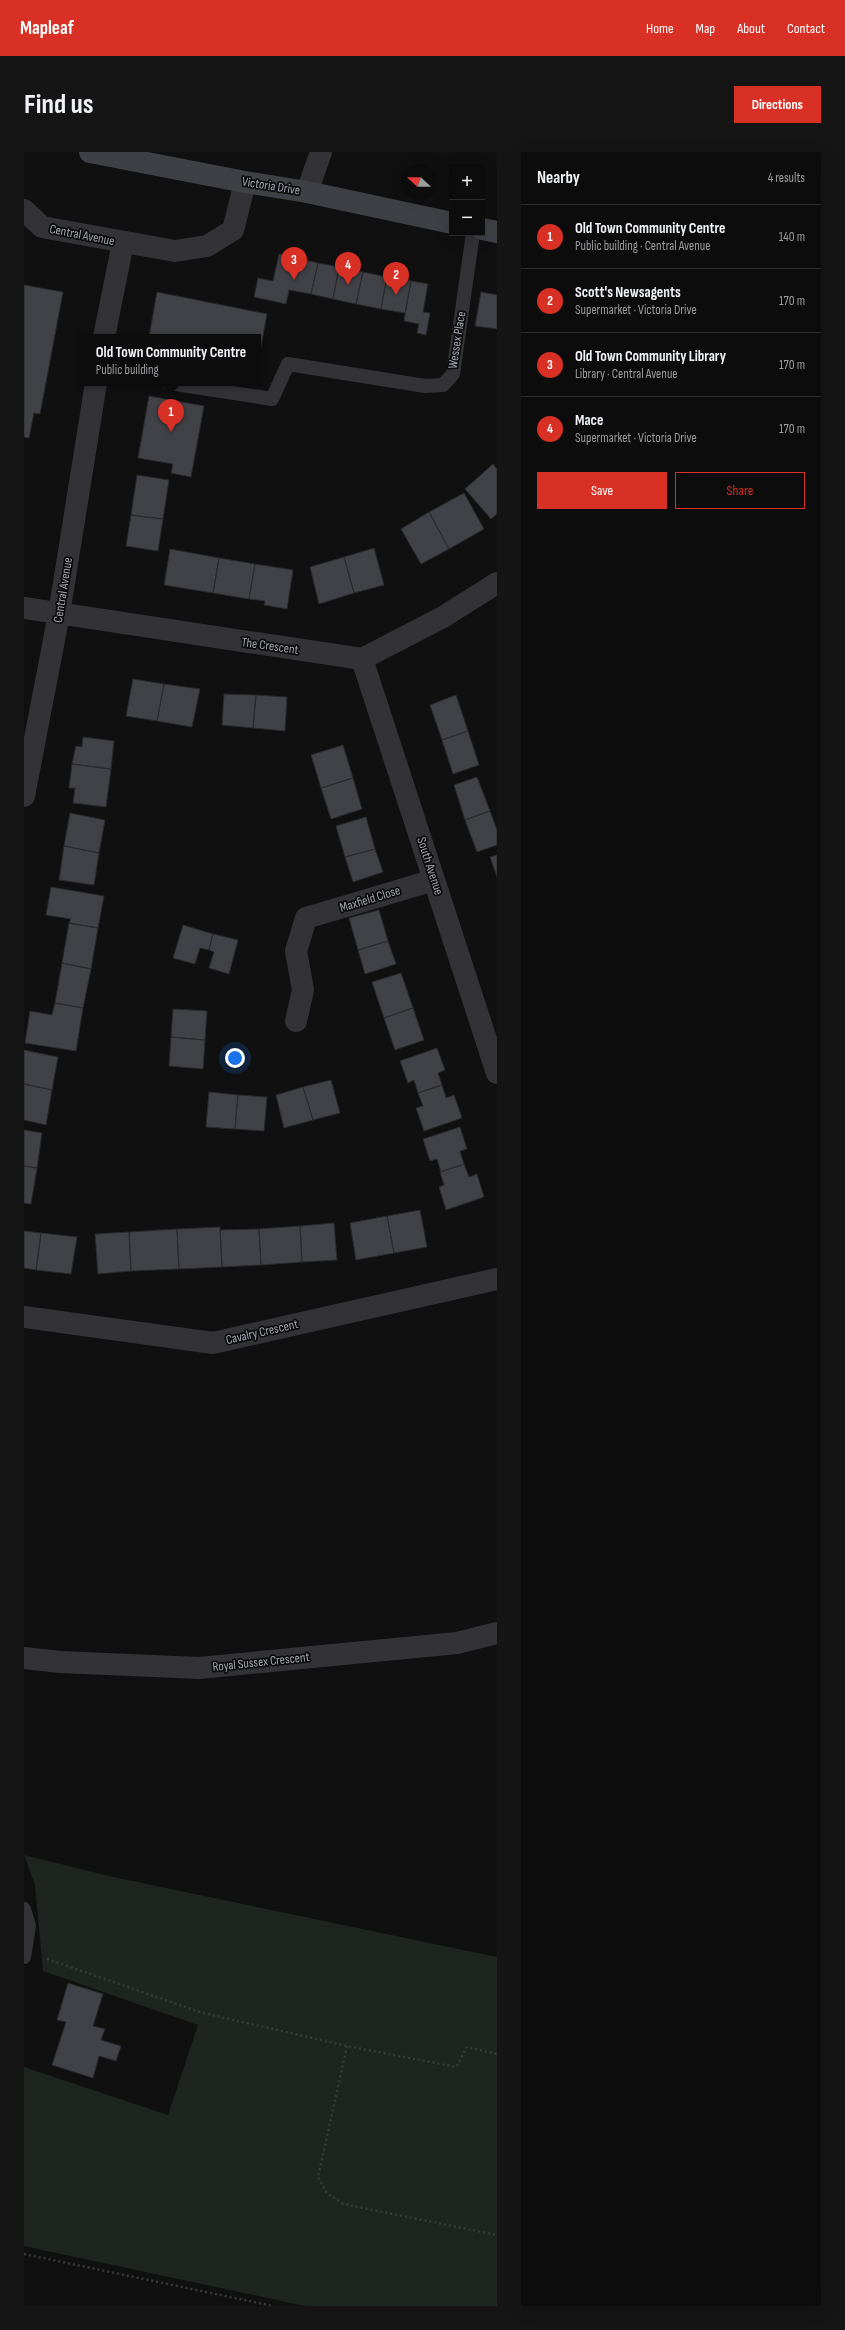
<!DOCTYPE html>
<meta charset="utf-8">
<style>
body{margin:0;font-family:"Sofia Sans Condensed",sans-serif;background:#151516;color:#f1f3f6}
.controls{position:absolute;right:12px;top:12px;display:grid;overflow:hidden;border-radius:0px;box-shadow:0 4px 16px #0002}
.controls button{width:36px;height:36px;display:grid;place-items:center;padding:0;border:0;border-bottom:1px solid #2c2c2e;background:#0c0c0d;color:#f1f3f6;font:20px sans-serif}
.compass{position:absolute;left:377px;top:12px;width:36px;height:36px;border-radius:50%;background:#0c0c0d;box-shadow:0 4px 16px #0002;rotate:291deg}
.you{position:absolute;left:211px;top:906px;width:14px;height:14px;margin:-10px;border:3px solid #fff;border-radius:50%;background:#1a73e8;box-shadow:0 0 0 6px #1a73e833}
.badge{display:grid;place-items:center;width:26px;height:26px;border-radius:50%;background:#d93025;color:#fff;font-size:13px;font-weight:700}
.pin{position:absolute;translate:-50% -33px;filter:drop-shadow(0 1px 2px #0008)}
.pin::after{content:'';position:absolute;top:21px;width:14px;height:12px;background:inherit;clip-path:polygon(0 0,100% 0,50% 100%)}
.popup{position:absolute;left:57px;top:182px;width:180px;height:52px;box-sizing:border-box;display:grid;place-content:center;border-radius:0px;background:#0c0c0d;filter:drop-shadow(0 1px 3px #0005);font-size:13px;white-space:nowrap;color:#9a9b9d}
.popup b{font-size:15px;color:#f1f3f6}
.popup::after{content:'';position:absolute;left:50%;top:100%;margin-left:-8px;border:8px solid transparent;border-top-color:#0c0c0d}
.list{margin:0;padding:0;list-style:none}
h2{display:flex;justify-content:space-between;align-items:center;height:52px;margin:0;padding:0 16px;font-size:17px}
h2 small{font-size:13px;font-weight:400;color:#9a9b9d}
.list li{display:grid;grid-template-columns:26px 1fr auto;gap:12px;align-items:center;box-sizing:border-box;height:64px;padding:0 16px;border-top:1px solid #2c2c2e}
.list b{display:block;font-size:15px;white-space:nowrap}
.list p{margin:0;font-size:13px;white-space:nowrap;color:#9a9b9d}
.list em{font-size:13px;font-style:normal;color:#9a9b9d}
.actions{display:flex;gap:8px;padding:12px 16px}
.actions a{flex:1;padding:9px 0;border:1px solid #d93025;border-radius:0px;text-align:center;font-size:14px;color:#d93025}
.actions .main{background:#d93025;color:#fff}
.map{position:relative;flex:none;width:473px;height:2154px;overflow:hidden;border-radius:0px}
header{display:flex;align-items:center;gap:24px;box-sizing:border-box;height:56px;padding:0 20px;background:#d93025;color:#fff}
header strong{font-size:19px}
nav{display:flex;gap:22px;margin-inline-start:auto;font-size:14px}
.intro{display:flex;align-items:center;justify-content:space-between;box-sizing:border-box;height:96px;padding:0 24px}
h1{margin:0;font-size:28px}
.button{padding:10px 18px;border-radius:0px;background:#d93025;color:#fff;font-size:14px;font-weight:700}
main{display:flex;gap:24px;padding:0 24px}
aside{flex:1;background:#0c0c0d;border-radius:0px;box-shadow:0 4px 16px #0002}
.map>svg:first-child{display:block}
.green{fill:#1e2520}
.building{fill:#414247;stroke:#2a2a2d}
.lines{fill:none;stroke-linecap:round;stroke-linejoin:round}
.path{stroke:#393a3e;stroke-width:2.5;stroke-dasharray:2 3;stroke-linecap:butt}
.lane{stroke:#333337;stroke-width:14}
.street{stroke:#333337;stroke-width:22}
.secondary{stroke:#3f4045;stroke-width:22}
.labels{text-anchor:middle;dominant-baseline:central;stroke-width:3.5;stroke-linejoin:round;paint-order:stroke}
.street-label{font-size:13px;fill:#a2a5b1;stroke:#0b0b0c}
</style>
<header>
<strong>Mapleaf</strong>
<nav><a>Home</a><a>Map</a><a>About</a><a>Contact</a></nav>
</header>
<div class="intro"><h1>Find us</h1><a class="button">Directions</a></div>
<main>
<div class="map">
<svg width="473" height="2154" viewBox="0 0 473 2154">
<rect width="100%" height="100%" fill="#101011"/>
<path class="green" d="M0,1703L89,1725L473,1805V2154H281L0,2094V1915L144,1963L174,1873L19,1819L11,1733Z"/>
<path class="building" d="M255,102L294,111L287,142L265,138L262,152L230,145L234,126L249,129Z
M294,111L315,115L309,147L287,142Z
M315,115L339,120L332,152L309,147Z
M339,120L363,125L357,157L332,152Z
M363,125L387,129L381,161L357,157Z
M387,129L404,132L399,160L406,161L402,183L393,181L395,172L380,169Z
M0,133L39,140L16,262L10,261L5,286L0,285Z
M133,140L243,162L236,200H234V185H125Z
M457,140L473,143V177L451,174Z
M125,244L180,254L167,325L147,321L149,312L114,306Z
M469,312L473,317V362L467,367L441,337Z
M113,323L145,328L139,367L107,363Z
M440,341L460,377L425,397L405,360Z
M405,360L425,397L397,412L377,377Z
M107,363L139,367L134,399L102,394Z
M350,396L360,433L330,441L320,405Z
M146,397L195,406L189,441L140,433Z
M320,405L330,441L295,452L286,415Z
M195,406L231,412L225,447L189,441Z
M231,412L269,418L263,457L240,453L241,449L225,447Z
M109,527L140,532L133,569L102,564Z
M140,532L176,537L168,575L133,569Z
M200,542L232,543L229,576L198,573Z
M232,543L263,545L261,579L229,576Z
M432,543L444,579L418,588L406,553Z
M444,579L455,613L429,622L418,588Z
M59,585L90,589L87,617L48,612L52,594L58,595Z
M319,593L329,626L297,636L287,603Z
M48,612L87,617L82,655L49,651L51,636H45Z
M453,625L466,659L441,668L430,633Z
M329,626L338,657L307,667L297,636Z
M466,659L473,678V693L453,700L441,668Z
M46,661L81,668L75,701L40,694Z
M342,665L351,697L321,705L312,674Z
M40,694L75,701L70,733L35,728Z
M351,697L359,720L329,730L321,705Z
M473,703V725L466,705Z
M27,735L80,744L74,776L45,771L47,767L22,763Z
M355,758L364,789L334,798L325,766Z
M45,771L74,776L67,817L38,811Z
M159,773L189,782L185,798L176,796L171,812L149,806Z
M189,782L214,788L205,822L185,816L190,800L185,798Z
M364,789L372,812L341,822L334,798Z
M38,811L67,817L59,856L31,851Z
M377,821L389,856L360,866L348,830Z
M31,851L59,856L52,899L1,891L6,859L28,863Z
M389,856L400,888L371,898L360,866Z
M149,857L183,859L181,888L147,885Z
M147,885L181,888L179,917L145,914Z
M413,896L421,918L414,921L418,933L394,941L390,928L384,931L376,909Z
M0,898L34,905L28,938L0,932Z
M307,928L316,961L289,968L279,935Z
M0,932L28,938L22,973L0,968Z
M418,933L422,946L430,943L438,966L400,979L392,956L399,954L394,941Z
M279,935L289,968L260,976L252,943Z
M185,940L214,943L211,977L182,975Z
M214,943L243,945L240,979L211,977Z
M436,975L443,997L436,999L440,1012L417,1020L413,1007L406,1009L399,987Z
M0,978L18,981L13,1016L0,1014Z
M440,1012L445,1025L453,1022L460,1045L422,1058L415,1035L420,1033L416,1020Z
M0,1014L13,1016L7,1052L0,1051Z
M396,1058L403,1095L370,1101L363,1064Z
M363,1064L370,1101L332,1108L326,1071Z
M310,1071L313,1108L278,1110L276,1074Z
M276,1074L278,1110L237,1113L235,1077Z
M196,1075L198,1115L155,1117L153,1077Z
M153,1077L155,1117L107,1119L105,1080Z
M235,1077L237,1113L198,1115L196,1078Z
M0,1079L17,1081L12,1118L0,1116Z
M105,1080L107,1119L74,1122L71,1082Z
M17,1081L53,1085L47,1122L12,1118Z
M44,1831L79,1842L69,1874L81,1877L77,1888L97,1894L92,1909L75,1904L69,1926L28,1913L42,1870L33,1868Z"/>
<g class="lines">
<path class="path" d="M23,1807L179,1861L323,1894L432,1915L443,1895L473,1902
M323,1894L294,2025L302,2040L319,2052L473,2083
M0,2102L249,2154"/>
<path class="lane" d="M145,231L248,247L264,212L401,234L419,233L429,222L449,81
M0,1757L5,1774L0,1805"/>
<path class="street" d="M283,40L297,0
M0,58L18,75L151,99L183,94L209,78L221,30
M80,185L99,91
M0,456L338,507L419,465L473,431
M338,507L473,921
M0,644L35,462L72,231
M282,766L410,728
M272,869L279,838L272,799L282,766
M0,1165L189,1191L473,1127
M0,1506L36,1510L175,1516L433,1491L473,1481"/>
<path class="secondary" d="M66,0L221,30L283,40L428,71
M458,77L473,80"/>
</g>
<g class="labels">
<g class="street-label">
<text transform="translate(247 34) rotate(9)">Victoria Drive</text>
<text transform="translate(58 83) rotate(11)">Central Avenue</text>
<text transform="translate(433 188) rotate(-81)">Wessex Place</text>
<text transform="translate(39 438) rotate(-81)">Central Avenue</text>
<text transform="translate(246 494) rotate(8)">The Crescent</text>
<text transform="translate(406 714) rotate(72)">South Avenue</text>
<text transform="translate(346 747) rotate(-17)">Maxfield Close</text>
<text transform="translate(238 1180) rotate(-13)">Cavalry Crescent</text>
<text transform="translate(237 1510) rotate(-6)">Royal Sussex Crescent</text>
</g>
</g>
</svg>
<div class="controls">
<button>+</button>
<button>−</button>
</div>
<svg class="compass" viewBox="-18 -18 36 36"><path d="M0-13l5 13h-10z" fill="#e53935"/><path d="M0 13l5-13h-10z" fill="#9a9b9d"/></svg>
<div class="you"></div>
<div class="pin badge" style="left:147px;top:280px">1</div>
<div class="popup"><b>Old Town Community Centre</b>Public building</div>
<div class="pin badge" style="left:372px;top:143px">2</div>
<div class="pin badge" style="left:270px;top:128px">3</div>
<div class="pin badge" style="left:324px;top:133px">4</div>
</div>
<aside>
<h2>Nearby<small>4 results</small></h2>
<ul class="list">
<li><span class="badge">1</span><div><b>Old Town Community Centre</b><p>Public building · Central Avenue</p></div><em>140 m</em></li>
<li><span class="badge">2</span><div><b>Scott's Newsagents</b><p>Supermarket · Victoria Drive</p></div><em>170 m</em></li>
<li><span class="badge">3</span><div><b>Old Town Community Library</b><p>Library · Central Avenue</p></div><em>170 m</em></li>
<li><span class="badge">4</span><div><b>Mace</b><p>Supermarket · Victoria Drive</p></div><em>170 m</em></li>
</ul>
<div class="actions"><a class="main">Save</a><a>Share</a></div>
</aside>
</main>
